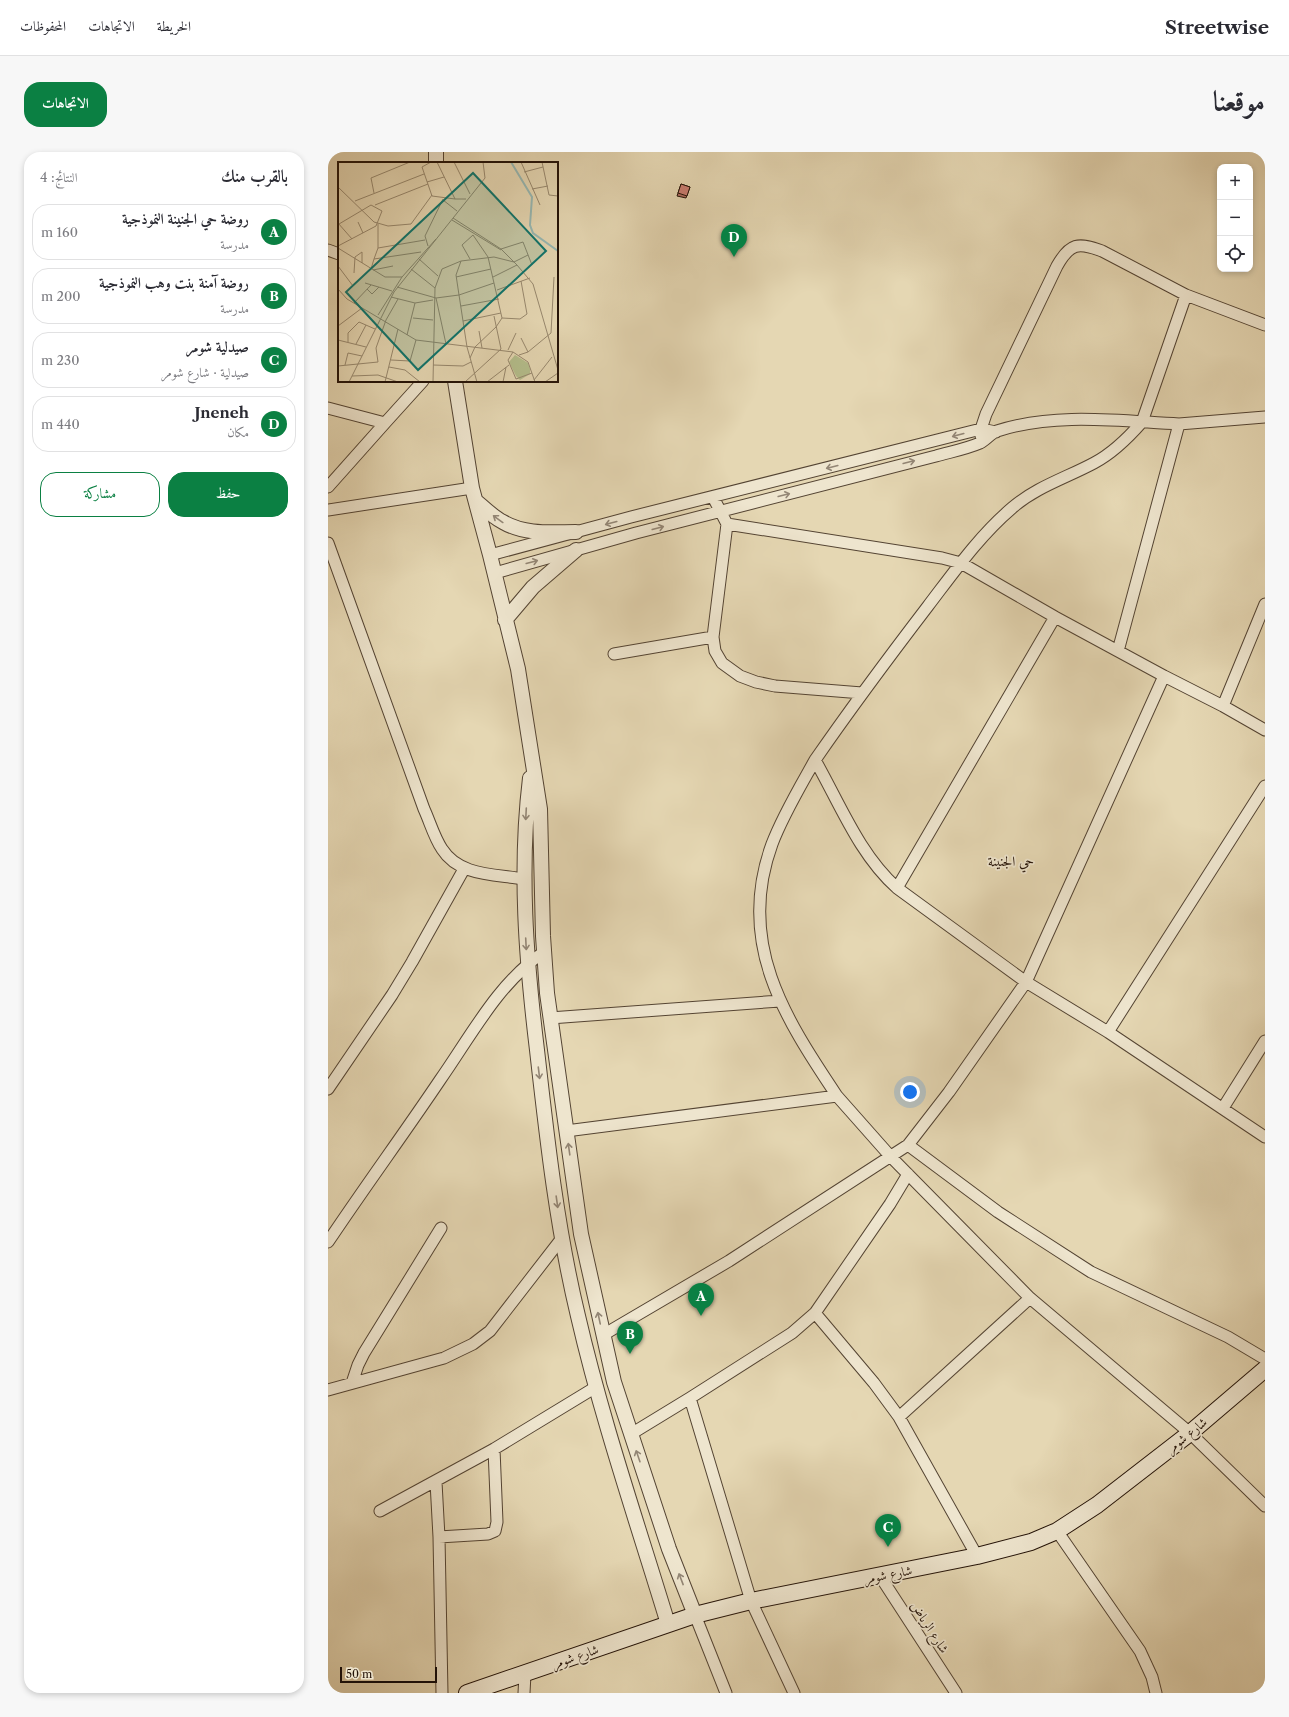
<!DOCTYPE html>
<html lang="ar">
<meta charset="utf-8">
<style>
body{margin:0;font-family:"Libre Caslon Text",Amiri,serif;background:#f7f7f7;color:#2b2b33;direction:rtl}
.controls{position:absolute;right:12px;top:12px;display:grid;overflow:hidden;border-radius:8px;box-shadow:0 2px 6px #0003}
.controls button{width:36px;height:36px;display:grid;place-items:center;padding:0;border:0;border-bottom:1px solid #e1e1e2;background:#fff;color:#2b2b33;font:20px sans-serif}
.scale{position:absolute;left:12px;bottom:10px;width:97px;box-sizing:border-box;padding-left:4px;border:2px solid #241308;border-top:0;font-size:11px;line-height:14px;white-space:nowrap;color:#241308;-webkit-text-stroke:3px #eee5ce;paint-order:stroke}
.you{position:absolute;left:582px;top:940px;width:14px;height:14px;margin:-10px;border:3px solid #fff;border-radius:50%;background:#1a73e8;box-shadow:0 0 0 6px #1a73e833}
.badge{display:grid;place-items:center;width:26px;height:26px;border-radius:50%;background:#0b8043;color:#fff;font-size:13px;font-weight:700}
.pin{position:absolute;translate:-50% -33px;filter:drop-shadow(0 1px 2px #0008)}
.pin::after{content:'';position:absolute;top:21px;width:14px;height:12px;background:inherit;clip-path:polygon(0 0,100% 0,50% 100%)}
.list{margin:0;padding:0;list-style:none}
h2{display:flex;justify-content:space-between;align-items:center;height:52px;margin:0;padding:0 16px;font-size:17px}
h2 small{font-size:13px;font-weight:400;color:#7c7c81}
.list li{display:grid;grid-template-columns:26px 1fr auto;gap:12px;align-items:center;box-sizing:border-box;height:56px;margin:0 8px 8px;padding:0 8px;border:1px solid #e1e1e2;border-radius:16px}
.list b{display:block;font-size:15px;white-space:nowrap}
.list p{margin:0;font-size:13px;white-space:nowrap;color:#7c7c81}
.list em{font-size:13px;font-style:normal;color:#7c7c81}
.actions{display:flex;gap:8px;padding:12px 16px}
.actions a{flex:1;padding:9px 0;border:1px solid #0b8043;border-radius:16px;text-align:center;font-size:14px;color:#0b8043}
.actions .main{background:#0b8043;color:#fff}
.icon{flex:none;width:22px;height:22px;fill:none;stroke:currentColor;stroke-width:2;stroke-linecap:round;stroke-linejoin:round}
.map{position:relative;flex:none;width:937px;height:1541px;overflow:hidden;direction:ltr;border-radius:16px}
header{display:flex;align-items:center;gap:24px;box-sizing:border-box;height:56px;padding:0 20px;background:#fff;border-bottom:1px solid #e1e1e2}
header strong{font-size:19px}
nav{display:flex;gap:22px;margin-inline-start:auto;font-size:14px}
.intro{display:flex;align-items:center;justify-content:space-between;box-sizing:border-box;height:96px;padding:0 24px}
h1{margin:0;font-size:28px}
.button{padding:10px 18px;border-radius:16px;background:#0b8043;color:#fff;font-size:14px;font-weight:700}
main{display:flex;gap:24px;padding:0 24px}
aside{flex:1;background:#fff;border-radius:16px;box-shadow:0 2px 6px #0003}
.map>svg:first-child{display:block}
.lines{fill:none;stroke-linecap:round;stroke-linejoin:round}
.minor-casing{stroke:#544433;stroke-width:13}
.tertiary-casing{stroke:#544433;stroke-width:16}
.secondary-casing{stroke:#241308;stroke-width:18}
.minor{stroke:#eee5ce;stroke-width:11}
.tertiary{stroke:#eee5ce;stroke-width:14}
.secondary{stroke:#eee5ce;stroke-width:16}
.wall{fill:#ae6c61;stroke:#241308}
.building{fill:#ca7d71;stroke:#241308}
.oneway{stroke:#938675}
.labels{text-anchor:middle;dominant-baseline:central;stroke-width:3.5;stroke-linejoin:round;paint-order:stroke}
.street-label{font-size:13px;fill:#241308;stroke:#eee5ce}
.neighbourhood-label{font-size:14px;fill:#241308;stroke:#eee5ce}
.inset-river{fill:none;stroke:#97b8b3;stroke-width:2}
.inset-road{fill:none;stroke:#98896f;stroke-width:1}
.view{fill:#0f766e;fill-opacity:0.15;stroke:#0f766e;stroke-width:2}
.inset-edge{fill:none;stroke:#241308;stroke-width:2}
</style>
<header>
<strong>Streetwise</strong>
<nav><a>الخريطة</a><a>الاتجاهات</a><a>المحفوظات</a></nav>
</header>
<div class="intro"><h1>موقعنا</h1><a class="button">الاتجاهات</a></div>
<main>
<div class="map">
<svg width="937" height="1541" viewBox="0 0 937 1541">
<rect width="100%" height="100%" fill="#e5d7b3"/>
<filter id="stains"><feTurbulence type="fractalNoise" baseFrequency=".005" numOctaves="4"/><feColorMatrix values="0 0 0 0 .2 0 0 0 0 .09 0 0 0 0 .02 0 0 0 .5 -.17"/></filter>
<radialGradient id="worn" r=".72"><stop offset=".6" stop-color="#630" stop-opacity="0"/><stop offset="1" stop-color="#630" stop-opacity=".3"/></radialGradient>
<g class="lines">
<g class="minor-casing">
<path id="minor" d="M0,98L11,102
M858,143L814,270C800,286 785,301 766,311C738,326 708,335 684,356C651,384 626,420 600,454C561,505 523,556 487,608C512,652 531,702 569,736L698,830L780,880L937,985
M0,256L57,271L95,229
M851,272L937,265
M653,284V277L658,262L729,114C742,91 750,90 774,99L858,143L937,173
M0,335L57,271
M385,345L399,372L385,485L387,499L394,511L412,524L428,530L447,534L534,541
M0,358L144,336
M399,372L614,406L633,411L727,465L836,524L895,554L937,578
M0,391L96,657C102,670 106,685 114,697C131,724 166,722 195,727
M162,403L303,365L637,281L653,277L668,280
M167,421L308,381L608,304C622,300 638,297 652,291C658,288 663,281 669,279C728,260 791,269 851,272L790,499
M286,502L385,485
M895,554L937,452
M569,736L727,465
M222,866L452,849
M780,880L937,634
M0,937L64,843L84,810L136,717
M509,944L563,1005L702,1146L862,1281L937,1354
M895,956L937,889
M238,979L509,944C456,865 408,790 444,692C455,663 472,635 487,608
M580,993L670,1060L763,1120L900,1185L937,1207
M0,1090C36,1036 75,983 112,928C143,884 170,831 216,800
M487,1161L562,1052L580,1022
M275,1183L401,1109L580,993L621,940L698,830L836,524
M24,1231L30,1213L36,1201L113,1076
M0,1238L116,1206L145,1192L162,1179L234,1086
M362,1246L423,1449L466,1541
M571,1265L702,1146
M303,1282L362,1246L464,1181L487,1161L546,1231L571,1265L649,1404
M108,1330L111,1385L114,1541
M52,1359L166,1297L268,1235
M729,1379L812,1499L824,1525L828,1541
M111,1385L160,1382L167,1379L169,1370L166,1297
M552,1424L628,1541
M367,1463L398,1541
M196,1541L197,1522"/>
</g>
<g class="tertiary-casing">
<path id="tertiary" d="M108,0V11
M127,229L144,336L162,403L190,517L212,657L215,784L219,841L253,1082L286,1230L341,1397L367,1463
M148,349C156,356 165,365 175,370C197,383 224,380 248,380
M177,468L205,435L248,398
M202,626C191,717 198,807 209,898C219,987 229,1077 250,1164C274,1268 309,1370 340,1472"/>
</g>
<g class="secondary-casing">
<path id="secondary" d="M139,1541L367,1463L423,1449L649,1404L703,1390L729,1379L769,1353L862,1281L937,1217"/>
</g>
<use href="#minor" class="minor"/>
<use href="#tertiary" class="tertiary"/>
<use href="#secondary" class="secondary"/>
</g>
<path class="wall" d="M353,32L362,35L358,46L349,44Z"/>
<path class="building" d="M353,32L362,35L359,44L350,41Z"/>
<defs><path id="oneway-shaft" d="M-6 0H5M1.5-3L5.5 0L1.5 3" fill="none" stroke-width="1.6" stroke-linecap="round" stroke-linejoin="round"/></defs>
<g class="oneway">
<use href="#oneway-shaft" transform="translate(630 283) rotate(165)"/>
<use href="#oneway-shaft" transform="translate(581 310) rotate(-14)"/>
<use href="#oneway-shaft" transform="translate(504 315) rotate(166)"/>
<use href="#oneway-shaft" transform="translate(456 343) rotate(-14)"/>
<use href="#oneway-shaft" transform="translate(170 367) rotate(-144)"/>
<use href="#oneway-shaft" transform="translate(283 371) rotate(165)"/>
<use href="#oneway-shaft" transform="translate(330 376) rotate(-15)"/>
<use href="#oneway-shaft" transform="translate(204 410) rotate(-15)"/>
<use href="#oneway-shaft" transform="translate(198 662) rotate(93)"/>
<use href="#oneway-shaft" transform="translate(198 792) rotate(87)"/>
<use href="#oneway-shaft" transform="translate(211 921) rotate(83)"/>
<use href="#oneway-shaft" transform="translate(241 997) rotate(-98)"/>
<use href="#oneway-shaft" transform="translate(229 1050) rotate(82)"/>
<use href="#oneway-shaft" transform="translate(271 1166) rotate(-102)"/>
<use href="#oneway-shaft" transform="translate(310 1304) rotate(-109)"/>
<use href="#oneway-shaft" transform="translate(353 1427) rotate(-111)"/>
</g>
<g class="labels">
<g class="street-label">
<text transform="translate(858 1283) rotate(-39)">شارع شومر</text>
<text transform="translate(560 1422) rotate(-11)">شارع شومر</text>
<text transform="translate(602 1475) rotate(57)">شارع الرياض</text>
<text transform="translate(247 1504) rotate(-19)">شارع شومر</text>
</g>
<g class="neighbourhood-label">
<text x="683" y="709">حي الجنينة</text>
</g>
</g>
<g transform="translate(10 10)">
<rect width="220" height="220" fill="#e5d7b3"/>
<path d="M177,193L190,201L192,207V212L182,218L178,214L171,200Z" fill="#b4be8c"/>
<path class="inset-river" d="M173,0L194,35L192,63L195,71L220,89"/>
<path class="inset-road" d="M93,0L84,5L94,34L117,37M99,0L117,37H128M116,0L132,32M183,0L202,43M204,0L211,33L220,34M186,10L205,5M89,20L106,15M0,25L36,60L50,64L73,62L94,33M194,27L210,24M36,31L33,16L72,0M105,38L119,49M17,39L86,12M37,43L90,22M115,56L163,87L179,103L155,115M114,58L163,88M20,60L25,71M0,61L14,77M40,62V86M0,84L38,64L44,49L33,43L1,62M90,84L87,74L105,37M0,86L47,115H64M163,87L185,80L194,103M36,97L40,86L87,78M81,97L100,114M132,97L124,83L135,73M179,103L195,122L220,208M0,104L15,124M33,107L36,97L83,90M73,107L97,126L104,107L123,99M35,108L55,104M16,111L17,95L24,90V101M118,115L153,107M27,121L54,129M59,125L98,136L121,133L156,121M0,127L9,137L78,178L175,190L190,200L197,220M29,127L34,132L41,125M159,128L192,116M53,135L77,141L69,173M98,136L108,182M16,141L33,123M77,141L95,138M123,144L161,137M40,153L64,115L98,77M75,156L95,158M164,156L182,157L189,152L183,119M125,159L163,151M0,164L24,146M141,169L144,186M183,176L190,190M0,178L28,185M10,180V171L21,160L37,167M18,182L28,163M170,188L178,171M175,190L170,198L178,217L194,211M181,193L190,190L213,171L216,115M132,196L137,185L158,165L164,156L150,95L135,73M53,198L72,199L78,178M7,203L10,191L24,194M95,203L125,204L133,200M0,204L40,200L38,186L48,158L60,137M51,205L67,208L82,220M14,214L40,213L60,220M196,218L214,195M11,220L56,130L147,16L145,0M47,220L60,167M95,220L97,126M127,220L163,187L156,154M139,220L129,185L121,133L118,113L123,99L156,95L176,100L190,93M149,220L171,203M165,220L168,205M207,220L220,211"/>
<path class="view" d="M135,11L208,89L80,208L8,130Z"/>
<rect width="220" height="220" class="inset-edge"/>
</g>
<rect width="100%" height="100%" filter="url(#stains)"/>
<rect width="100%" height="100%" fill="url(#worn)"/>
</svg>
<div class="controls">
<button>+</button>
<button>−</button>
<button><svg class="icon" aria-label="locate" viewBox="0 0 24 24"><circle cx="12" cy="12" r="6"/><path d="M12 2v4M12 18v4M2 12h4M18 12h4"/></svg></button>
</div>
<div class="scale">50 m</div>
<div class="you"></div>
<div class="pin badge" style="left:373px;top:1164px">A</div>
<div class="pin badge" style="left:302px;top:1202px">B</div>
<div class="pin badge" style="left:560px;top:1395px">C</div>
<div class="pin badge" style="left:406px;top:105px">D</div>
</div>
<aside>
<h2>بالقرب منك<small>النتائج: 4</small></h2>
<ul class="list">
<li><span class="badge">A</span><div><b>روضة حي الجنينة النموذجية</b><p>مدرسة</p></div><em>160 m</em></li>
<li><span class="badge">B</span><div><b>روضة آمنة بنت وهب النموذجية</b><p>مدرسة</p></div><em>200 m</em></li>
<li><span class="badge">C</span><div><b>صيدلية شومر</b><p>صيدلية · شارع شومر</p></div><em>230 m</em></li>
<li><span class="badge">D</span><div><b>Jneneh</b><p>مكان</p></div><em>440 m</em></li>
</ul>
<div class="actions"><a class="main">حفظ</a><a>مشاركة</a></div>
</aside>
</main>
